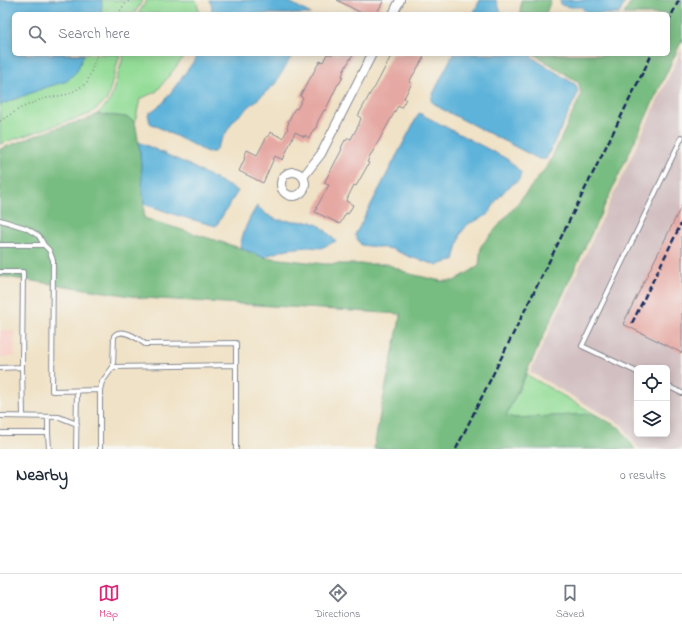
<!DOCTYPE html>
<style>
body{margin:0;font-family:"Indie Flower",sans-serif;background:#f6f6f7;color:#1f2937}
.controls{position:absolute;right:12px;bottom:12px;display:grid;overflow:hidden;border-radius:6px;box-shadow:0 2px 10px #0003}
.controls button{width:36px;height:36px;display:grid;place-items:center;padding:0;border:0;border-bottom:1px solid #e0e1e3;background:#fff;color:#1f2937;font:20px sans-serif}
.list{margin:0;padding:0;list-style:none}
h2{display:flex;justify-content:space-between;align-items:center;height:52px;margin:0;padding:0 16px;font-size:17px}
h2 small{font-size:13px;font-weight:400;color:#747a83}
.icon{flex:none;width:22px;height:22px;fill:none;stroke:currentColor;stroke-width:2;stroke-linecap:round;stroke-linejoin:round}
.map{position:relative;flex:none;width:682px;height:449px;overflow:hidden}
.search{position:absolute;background:#fff;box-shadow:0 2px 10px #0003;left:12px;right:12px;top:12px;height:44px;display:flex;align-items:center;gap:10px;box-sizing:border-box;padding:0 14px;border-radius:6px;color:#747a83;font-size:15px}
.sheet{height:124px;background:#fff}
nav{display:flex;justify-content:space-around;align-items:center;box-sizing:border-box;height:56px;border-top:1px solid #e0e1e3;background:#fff;font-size:11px;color:#747a83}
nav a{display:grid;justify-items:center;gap:2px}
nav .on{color:#db2777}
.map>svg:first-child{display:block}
.built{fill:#f7d1c9}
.industrial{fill:#d2bfc1;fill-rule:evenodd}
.green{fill:#94dd98;stroke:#58867b}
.forest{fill:#77bc80;stroke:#49766f}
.water{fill:#5db3da;stroke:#3c719c}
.building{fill:#e6a8a3}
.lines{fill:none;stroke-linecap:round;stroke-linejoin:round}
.lane-casing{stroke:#868892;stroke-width:6}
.street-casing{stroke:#868892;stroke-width:10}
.path{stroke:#868892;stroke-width:1.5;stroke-dasharray:1 3;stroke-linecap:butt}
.lane{stroke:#fff;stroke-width:4}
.street{stroke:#fff;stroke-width:8}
.rail{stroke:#1b2f5e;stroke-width:2.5;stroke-dasharray:6 3;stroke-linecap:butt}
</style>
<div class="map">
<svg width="682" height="449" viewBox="0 0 682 449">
<rect width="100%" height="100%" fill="#f6f6f2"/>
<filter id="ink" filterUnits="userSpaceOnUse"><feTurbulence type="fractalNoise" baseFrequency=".025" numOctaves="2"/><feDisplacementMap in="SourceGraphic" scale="8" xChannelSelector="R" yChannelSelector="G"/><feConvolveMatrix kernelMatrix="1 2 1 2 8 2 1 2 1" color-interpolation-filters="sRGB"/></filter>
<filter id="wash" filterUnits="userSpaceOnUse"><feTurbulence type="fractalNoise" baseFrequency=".012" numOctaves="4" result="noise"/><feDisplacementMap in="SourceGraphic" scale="16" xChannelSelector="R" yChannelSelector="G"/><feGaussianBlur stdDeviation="0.9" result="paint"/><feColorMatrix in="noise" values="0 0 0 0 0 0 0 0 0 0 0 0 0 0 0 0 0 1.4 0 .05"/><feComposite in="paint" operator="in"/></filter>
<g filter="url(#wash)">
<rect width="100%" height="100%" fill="#f0e2c6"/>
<path class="built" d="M0,330H14L15,357H0Z"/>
<path class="industrial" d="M682,49V449H639L622,425L530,372ZM637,368H667V434H637Z"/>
<path class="green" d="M0,0H143L134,14H14V54H120L107,100L90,114L53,126L0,144Z
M147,0H196L200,14H138Z
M124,54H186L157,91L140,99L135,122L126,117L97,114L110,101Z
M527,373L529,376L598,416L592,414L516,418L505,417Z"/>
<path class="forest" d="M521,0H551L546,13L548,14H520Z
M632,0H682V40L506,416L516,418L592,414L598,416L620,428L635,449H374L380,414L401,314L144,298L0,276V149L54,129L91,118L97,114L126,117L135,122C141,153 144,186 144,218L240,248L263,257L325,264H387L410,274L441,281H454L479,266L481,246L512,210L549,164L581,95L579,84L578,82L534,54H596L601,56L602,54H668V14H624Z"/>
<path class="water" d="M0,0H101L102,3L101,14H14V54H84L77,71L67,81L44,88L0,105Z
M209,0H286L311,14H211L212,6Z
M480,0H496L502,14H473Z
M560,0H626L619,14H588L581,7H570L561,5Z
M199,54H293L275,84L234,120L214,152H207L150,123L148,114L163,103Z
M453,54H530L533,58L576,85L578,93L546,159H539L440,108L431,101L433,94Z
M419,113L507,159L521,172L519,180L506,189L496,201L488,215L468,224L461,233L454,260L437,265L410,257L392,249L361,245L355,235Z
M139,142L187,164L238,191L216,226L179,216L144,204Z
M257,206L266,214L277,220L312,222L322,227L336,241L321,248L309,247L287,249L263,257L240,248C242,233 249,218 257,206Z"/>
<g id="blocks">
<path class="building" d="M337,0H384L376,14H363Z
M327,54H353L344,70L342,76L343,77L339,84H338L325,111L324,110L318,121L316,128L314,129L309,138L305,135V137L295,132L283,160L275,156L263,183L239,171L245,158L244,157L247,150L257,155L267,136L268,137L270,132L283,138L288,128L287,127L289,122H288L295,108L297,109L303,98L300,96L320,61L323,62Z
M392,54H423L422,56L424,57L409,82L412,83L404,98L406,99L401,108L398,106L367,162L369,163L364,172L356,186L354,185L346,201L353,205L348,214L346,213L340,224L315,212L317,208H316L329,185L324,183L339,155L342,149L341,148L345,140L346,141L348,138L351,139L359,124L361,118L358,116L371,92L375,87Z
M682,205V353L623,324Z"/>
</g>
</g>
<g filter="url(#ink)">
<use href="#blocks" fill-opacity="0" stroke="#868892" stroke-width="1"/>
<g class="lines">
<g class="lane-casing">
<path id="lane" d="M0,220L26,228L39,236L44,245
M0,245H44L49,250L53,260L52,391L100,390L102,382L113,367L114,336C122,327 137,338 145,344L236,343V365
M0,272H23L22,367
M113,367L236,365V449
M0,368L22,367L23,415
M637,372L582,346L682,137
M667,386L682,393
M0,416L59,417L77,424
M48,417V433
M0,433H48L49,449
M76,449L77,391
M100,449V390"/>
</g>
<g class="street-casing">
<path id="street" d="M393,14L400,0
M281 184a12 12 0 1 1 24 0a12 12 0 1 1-24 0Z
M303,177L321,154L372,54"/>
</g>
<path class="path" d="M118,14L124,5L130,0
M0,121L21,108L42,99L69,94L87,83L97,54"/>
<use href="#lane" class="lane"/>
<use href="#street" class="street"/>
<path class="rail" d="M668,22L679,0
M632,323L682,222
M456,449L652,54"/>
</g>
</g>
</svg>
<div class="controls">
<button><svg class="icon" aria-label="locate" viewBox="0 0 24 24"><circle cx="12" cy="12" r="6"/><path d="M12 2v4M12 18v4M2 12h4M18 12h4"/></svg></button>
<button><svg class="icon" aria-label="layers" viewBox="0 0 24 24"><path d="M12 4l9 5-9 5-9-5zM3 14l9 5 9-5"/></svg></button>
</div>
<div class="search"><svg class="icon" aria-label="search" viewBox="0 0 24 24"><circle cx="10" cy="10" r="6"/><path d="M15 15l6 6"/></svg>Search here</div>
</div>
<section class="sheet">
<h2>Nearby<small>0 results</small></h2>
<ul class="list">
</ul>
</section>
<nav>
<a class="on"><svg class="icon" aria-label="map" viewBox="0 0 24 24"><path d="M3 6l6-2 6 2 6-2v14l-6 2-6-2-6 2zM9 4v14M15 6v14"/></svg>Map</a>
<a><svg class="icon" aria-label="directions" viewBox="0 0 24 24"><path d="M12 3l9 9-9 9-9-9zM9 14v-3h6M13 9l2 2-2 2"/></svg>Directions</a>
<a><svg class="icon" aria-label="saved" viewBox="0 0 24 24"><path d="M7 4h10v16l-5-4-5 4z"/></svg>Saved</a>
</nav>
